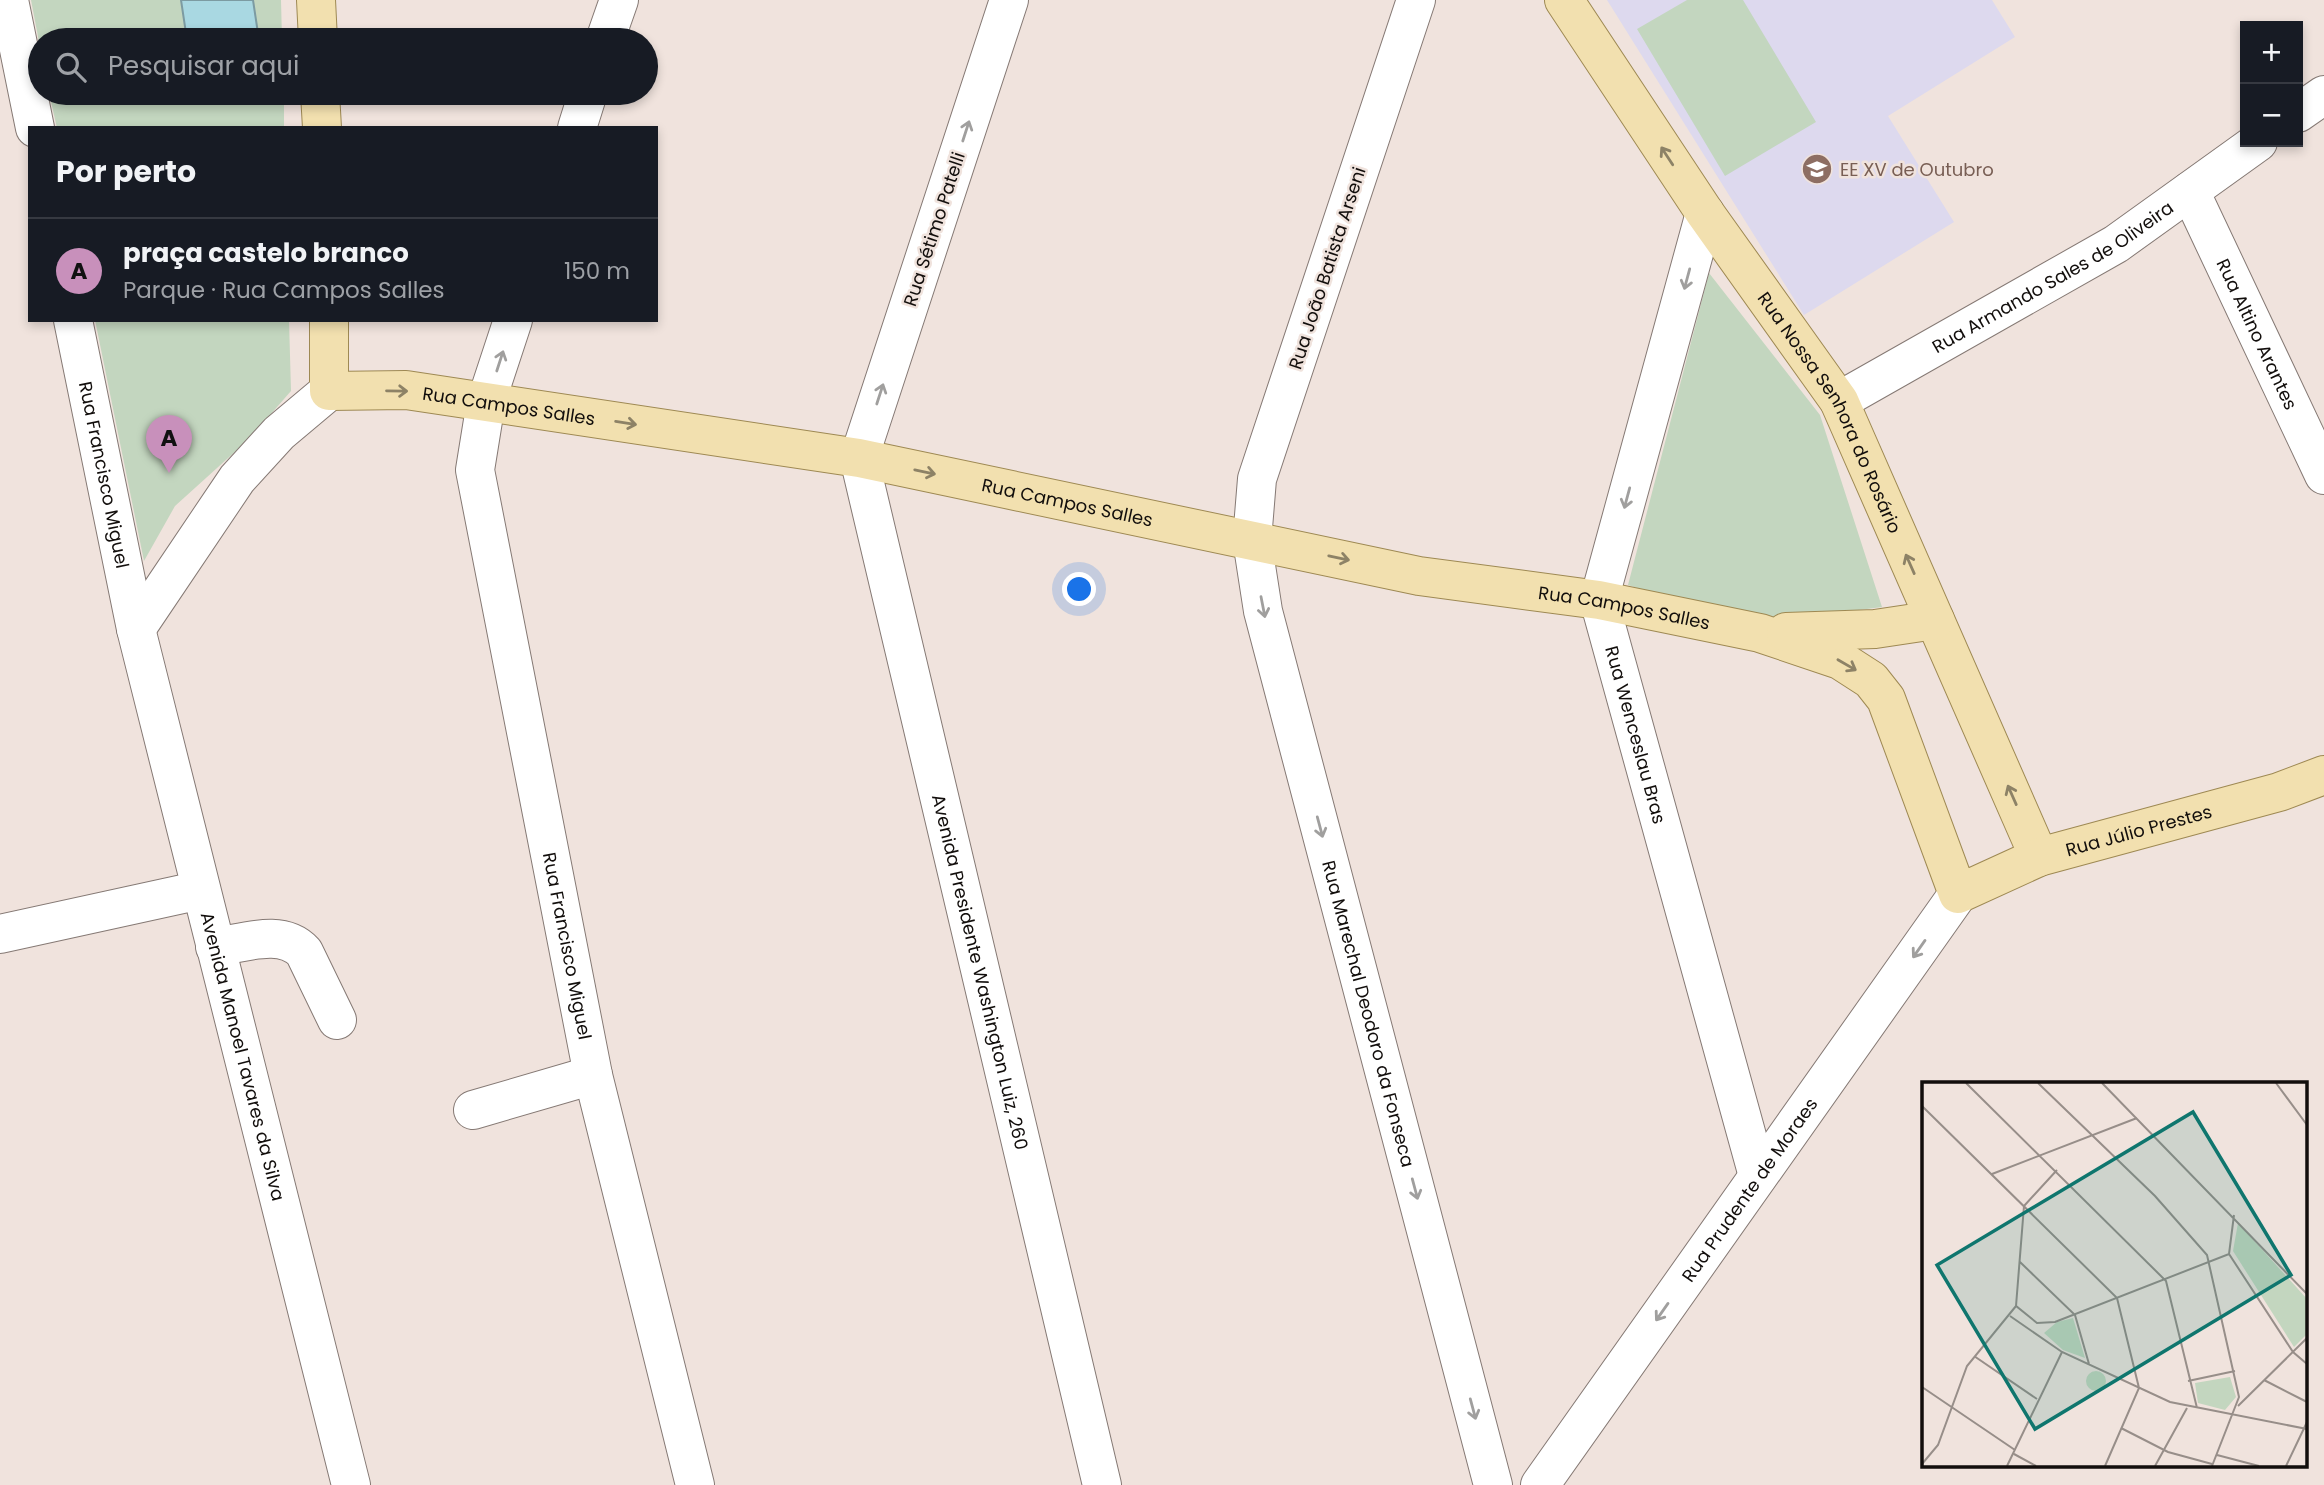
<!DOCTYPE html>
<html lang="pt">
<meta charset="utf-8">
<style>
body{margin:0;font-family:Poppins,sans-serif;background:#242831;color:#f1f3f6}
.controls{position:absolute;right:21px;top:21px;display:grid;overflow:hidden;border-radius:0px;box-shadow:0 4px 10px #0003}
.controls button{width:63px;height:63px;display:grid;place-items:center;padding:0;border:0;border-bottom:2px solid #363941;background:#171b24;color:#f1f3f6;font:35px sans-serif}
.you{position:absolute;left:1080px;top:590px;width:24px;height:24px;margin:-18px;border:5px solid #fff;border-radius:50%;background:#1a73e8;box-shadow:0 0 0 10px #1a73e833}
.badge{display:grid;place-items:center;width:46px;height:46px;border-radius:50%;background:#c890bb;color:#111;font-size:23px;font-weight:700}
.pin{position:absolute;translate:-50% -58px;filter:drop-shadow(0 2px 4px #0008)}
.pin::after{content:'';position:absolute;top:37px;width:24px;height:21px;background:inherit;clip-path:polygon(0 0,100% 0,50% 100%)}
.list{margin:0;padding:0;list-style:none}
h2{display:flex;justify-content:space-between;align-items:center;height:91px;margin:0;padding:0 28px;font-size:30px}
h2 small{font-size:23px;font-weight:400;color:#9ea1a6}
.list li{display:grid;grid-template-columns:46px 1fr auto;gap:21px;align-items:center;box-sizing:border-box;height:105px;padding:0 28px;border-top:2px solid #363941}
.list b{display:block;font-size:26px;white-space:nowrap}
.list p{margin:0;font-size:23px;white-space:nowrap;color:#9ea1a6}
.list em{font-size:23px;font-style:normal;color:#9ea1a6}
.icon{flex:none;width:38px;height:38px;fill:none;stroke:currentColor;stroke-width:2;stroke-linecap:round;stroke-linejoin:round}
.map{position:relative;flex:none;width:2324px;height:1485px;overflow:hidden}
.search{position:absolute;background:#171b24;box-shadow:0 4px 10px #0003;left:28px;top:28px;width:630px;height:77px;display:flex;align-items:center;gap:18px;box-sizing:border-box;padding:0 24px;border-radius:38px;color:#9ea1a6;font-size:26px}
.panel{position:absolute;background:#171b24;box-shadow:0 4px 10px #0003;left:28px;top:126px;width:630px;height:196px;border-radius:0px}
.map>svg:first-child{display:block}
.education{fill:#ddd9ee}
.green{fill:#c3d6bf}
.water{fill:#a9d8e2;stroke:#7c9ba2;stroke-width:2}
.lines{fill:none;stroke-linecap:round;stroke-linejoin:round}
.minor-casing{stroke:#857974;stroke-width:40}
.major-casing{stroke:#9e8953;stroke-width:40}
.minor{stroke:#fff;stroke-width:38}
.major{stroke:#f2e0af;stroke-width:38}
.oneway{stroke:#a09f9e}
.oneway2{stroke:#8d8266}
.labels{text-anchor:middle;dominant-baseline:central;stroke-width:5;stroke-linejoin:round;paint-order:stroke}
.education-label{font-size:18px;fill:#785e54;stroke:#f0e3dd;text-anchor:start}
.street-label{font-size:18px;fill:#120e0c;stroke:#f0e3dd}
.inset-road{fill:none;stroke:#978e89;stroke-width:2}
.view{fill:#0f766e;fill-opacity:0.15;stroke:#0f766e;stroke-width:3.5}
.inset-edge{fill:none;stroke:#120e0c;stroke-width:3.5}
</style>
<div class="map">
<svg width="2324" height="1485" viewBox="0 0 2324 1485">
<rect width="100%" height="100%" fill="#f0e3dd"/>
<path class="education" d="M1607,0H1992L2015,37L1888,116L1954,222L1804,315Z"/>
<path class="green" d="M31,0H281L282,40H40V47Z
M1687,0H1743L1816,122L1725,176L1637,29Z
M49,93H284V128H57Z
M1709,273L1820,415L1882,607L1746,625L1628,585Z
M95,320H289L291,391L248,440L175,506L144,561Z"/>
<path class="water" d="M181,0H253L259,40H187Z"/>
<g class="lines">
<g class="minor-casing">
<g id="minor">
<path d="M9,0L35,128"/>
<path id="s1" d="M1009,0L859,458L1102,1485"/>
<path id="s2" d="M1416,0L1257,479L1252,540L1263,611L1493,1485"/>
<path d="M605,40L619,0"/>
<path d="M2298,113L2324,95"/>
<path d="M577,128L588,93"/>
<path id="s3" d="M2190,191L2324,475"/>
<path id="s4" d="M1705,213L1599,600L1758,1176"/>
<path id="s5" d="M73,320L136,629L351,1485"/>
<path id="s6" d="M513,320L486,402L475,470L593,1075L695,1485"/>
<path id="s7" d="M1839,401L2116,244L2258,142"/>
<path d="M136,629L237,479L279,433L329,391"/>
<path d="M0,934L201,890"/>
<path d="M215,947C244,943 282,928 304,952L337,1020"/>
<path d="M473,1110L593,1075"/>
<path id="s8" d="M1540,1485L1958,894"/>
</g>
</g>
<g class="major-casing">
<g id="major">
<path d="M316,0L318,40"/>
<path id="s9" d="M1564,0L1705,213L1839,401L2039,857"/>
<path d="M320,93L322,128"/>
<path id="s10" d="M329,320V391L406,390L859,458L1419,576L1599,600L1760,633L1840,660L1871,680L1886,699L1958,894L2039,857L2279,792L2324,775"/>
<path d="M1786,632L1875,629L1935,620"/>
</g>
</g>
<use href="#minor" class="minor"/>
<use href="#major" class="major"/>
</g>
<defs><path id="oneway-shaft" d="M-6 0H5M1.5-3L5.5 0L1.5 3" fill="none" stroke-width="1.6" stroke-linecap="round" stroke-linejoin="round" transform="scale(1.75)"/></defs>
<g class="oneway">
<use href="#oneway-shaft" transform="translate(966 131) rotate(-72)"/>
<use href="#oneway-shaft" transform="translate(1687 279) rotate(105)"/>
<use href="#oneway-shaft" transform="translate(500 361) rotate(-72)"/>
<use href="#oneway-shaft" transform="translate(880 394) rotate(-72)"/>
<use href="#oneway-shaft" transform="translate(1627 498) rotate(105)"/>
<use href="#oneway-shaft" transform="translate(1263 607) rotate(79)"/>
<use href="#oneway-shaft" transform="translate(1320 827) rotate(75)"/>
<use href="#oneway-shaft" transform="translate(1919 949) rotate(125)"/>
<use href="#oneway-shaft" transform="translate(1415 1189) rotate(75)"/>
<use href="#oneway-shaft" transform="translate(1662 1312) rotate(125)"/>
<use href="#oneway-shaft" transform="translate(1473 1409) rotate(75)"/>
</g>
<g class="oneway2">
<use href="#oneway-shaft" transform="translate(1667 156) rotate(-123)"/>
<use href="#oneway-shaft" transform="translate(397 391) rotate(1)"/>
<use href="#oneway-shaft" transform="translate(626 423) rotate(9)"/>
<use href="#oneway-shaft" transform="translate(925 472) rotate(12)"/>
<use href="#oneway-shaft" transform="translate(1339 558) rotate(12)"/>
<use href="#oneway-shaft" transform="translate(1910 564) rotate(-114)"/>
<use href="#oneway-shaft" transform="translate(1847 665) rotate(30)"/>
<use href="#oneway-shaft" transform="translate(2012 795) rotate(-114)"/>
</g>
<defs>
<g id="school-disc" transform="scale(1.575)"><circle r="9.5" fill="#8d6e63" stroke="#f0e3dd"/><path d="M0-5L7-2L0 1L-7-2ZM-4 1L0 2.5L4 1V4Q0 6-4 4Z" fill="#fff"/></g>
</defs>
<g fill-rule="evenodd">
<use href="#school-disc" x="1817" y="169"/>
</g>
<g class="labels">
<g class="education-label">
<text x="1840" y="169">EE XV de Outubro</text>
</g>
<g class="street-label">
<text transform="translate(934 229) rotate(-72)">Rua Sétimo Patelli</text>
<text transform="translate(1327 268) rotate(-72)">Rua João Batista Arseni</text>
<text stroke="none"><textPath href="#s7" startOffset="247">Rua Armando Sales de Oliveira</textPath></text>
<text stroke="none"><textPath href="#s3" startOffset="158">Rua Altino Arantes</textPath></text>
<text stroke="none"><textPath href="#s10" startOffset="252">Rua Campos Salles</textPath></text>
<text stroke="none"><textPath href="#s9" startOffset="492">Rua Nossa Senhora do Rosário</textPath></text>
<text stroke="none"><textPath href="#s5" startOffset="158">Rua Francisco Miguel</textPath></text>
<text stroke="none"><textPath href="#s10" startOffset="819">Rua Campos Salles</textPath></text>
<text stroke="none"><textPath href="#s10" startOffset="1386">Rua Campos Salles</textPath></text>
<text stroke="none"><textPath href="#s4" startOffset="541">Rua Wenceslau Bras</textPath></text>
<text stroke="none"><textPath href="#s10" startOffset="2070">Rua Júlio Prestes</textPath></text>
<text stroke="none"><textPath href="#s6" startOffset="640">Rua Francisco Miguel</textPath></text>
<text stroke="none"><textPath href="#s1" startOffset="1010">Avenida Presidente Washington Luiz, 260</textPath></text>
<text stroke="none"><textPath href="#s2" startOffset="1054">Rua Marechal Deodoro da Fonseca</textPath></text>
<text stroke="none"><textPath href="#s5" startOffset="756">Avenida Manoel Tavares da Silva</textPath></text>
<text stroke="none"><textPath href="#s8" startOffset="362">Rua Prudente de Moraes</textPath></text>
</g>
</g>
<g transform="translate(1922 1082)">
<rect width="385" height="385" fill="#f0e3dd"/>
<path d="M316,141L385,217V252L372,265L311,169ZM151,236L163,276L141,268L122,251L135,240ZM164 299a10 10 0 1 1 20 0a10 10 0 1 1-20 0ZM308,295L314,315L303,328L276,321L273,301Z" fill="#c3d6bf"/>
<path class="inset-road" d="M44,1L244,199L275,326M116,1L233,114L285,173L317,315L290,384M180,1L385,212M354,1L385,43M0,24L195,216L217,306L183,384M70,92L215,36M102,124L135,88M307,172L312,133M98,180L153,233L167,282M94,224L102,124M88,234L140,270L248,320L385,347M52,274L115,317M342,298L385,320M266,299L313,289M0,305L93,368M316,324L385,256M199,346L246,370L290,382M92,372L114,384M295,373L337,384M0,382L16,363L45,284L94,224L115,241L133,240L307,172L371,270L385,282M85,384L140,270M233,384L265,326M364,384L385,340"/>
<path class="view" d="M271,30L369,193L113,347L15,183Z"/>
<rect width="385" height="385" class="inset-edge"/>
</g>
</svg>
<div class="controls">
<button>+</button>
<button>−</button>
</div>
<div class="you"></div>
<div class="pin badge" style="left:169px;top:473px">A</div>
<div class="search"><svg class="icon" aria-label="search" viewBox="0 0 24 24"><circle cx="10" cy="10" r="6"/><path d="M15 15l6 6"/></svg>Pesquisar aqui</div>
<section class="panel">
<h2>Por perto<small></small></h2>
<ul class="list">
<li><span class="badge">A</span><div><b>praça castelo branco</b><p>Parque · Rua Campos Salles</p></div><em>150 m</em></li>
</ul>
</section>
</div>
